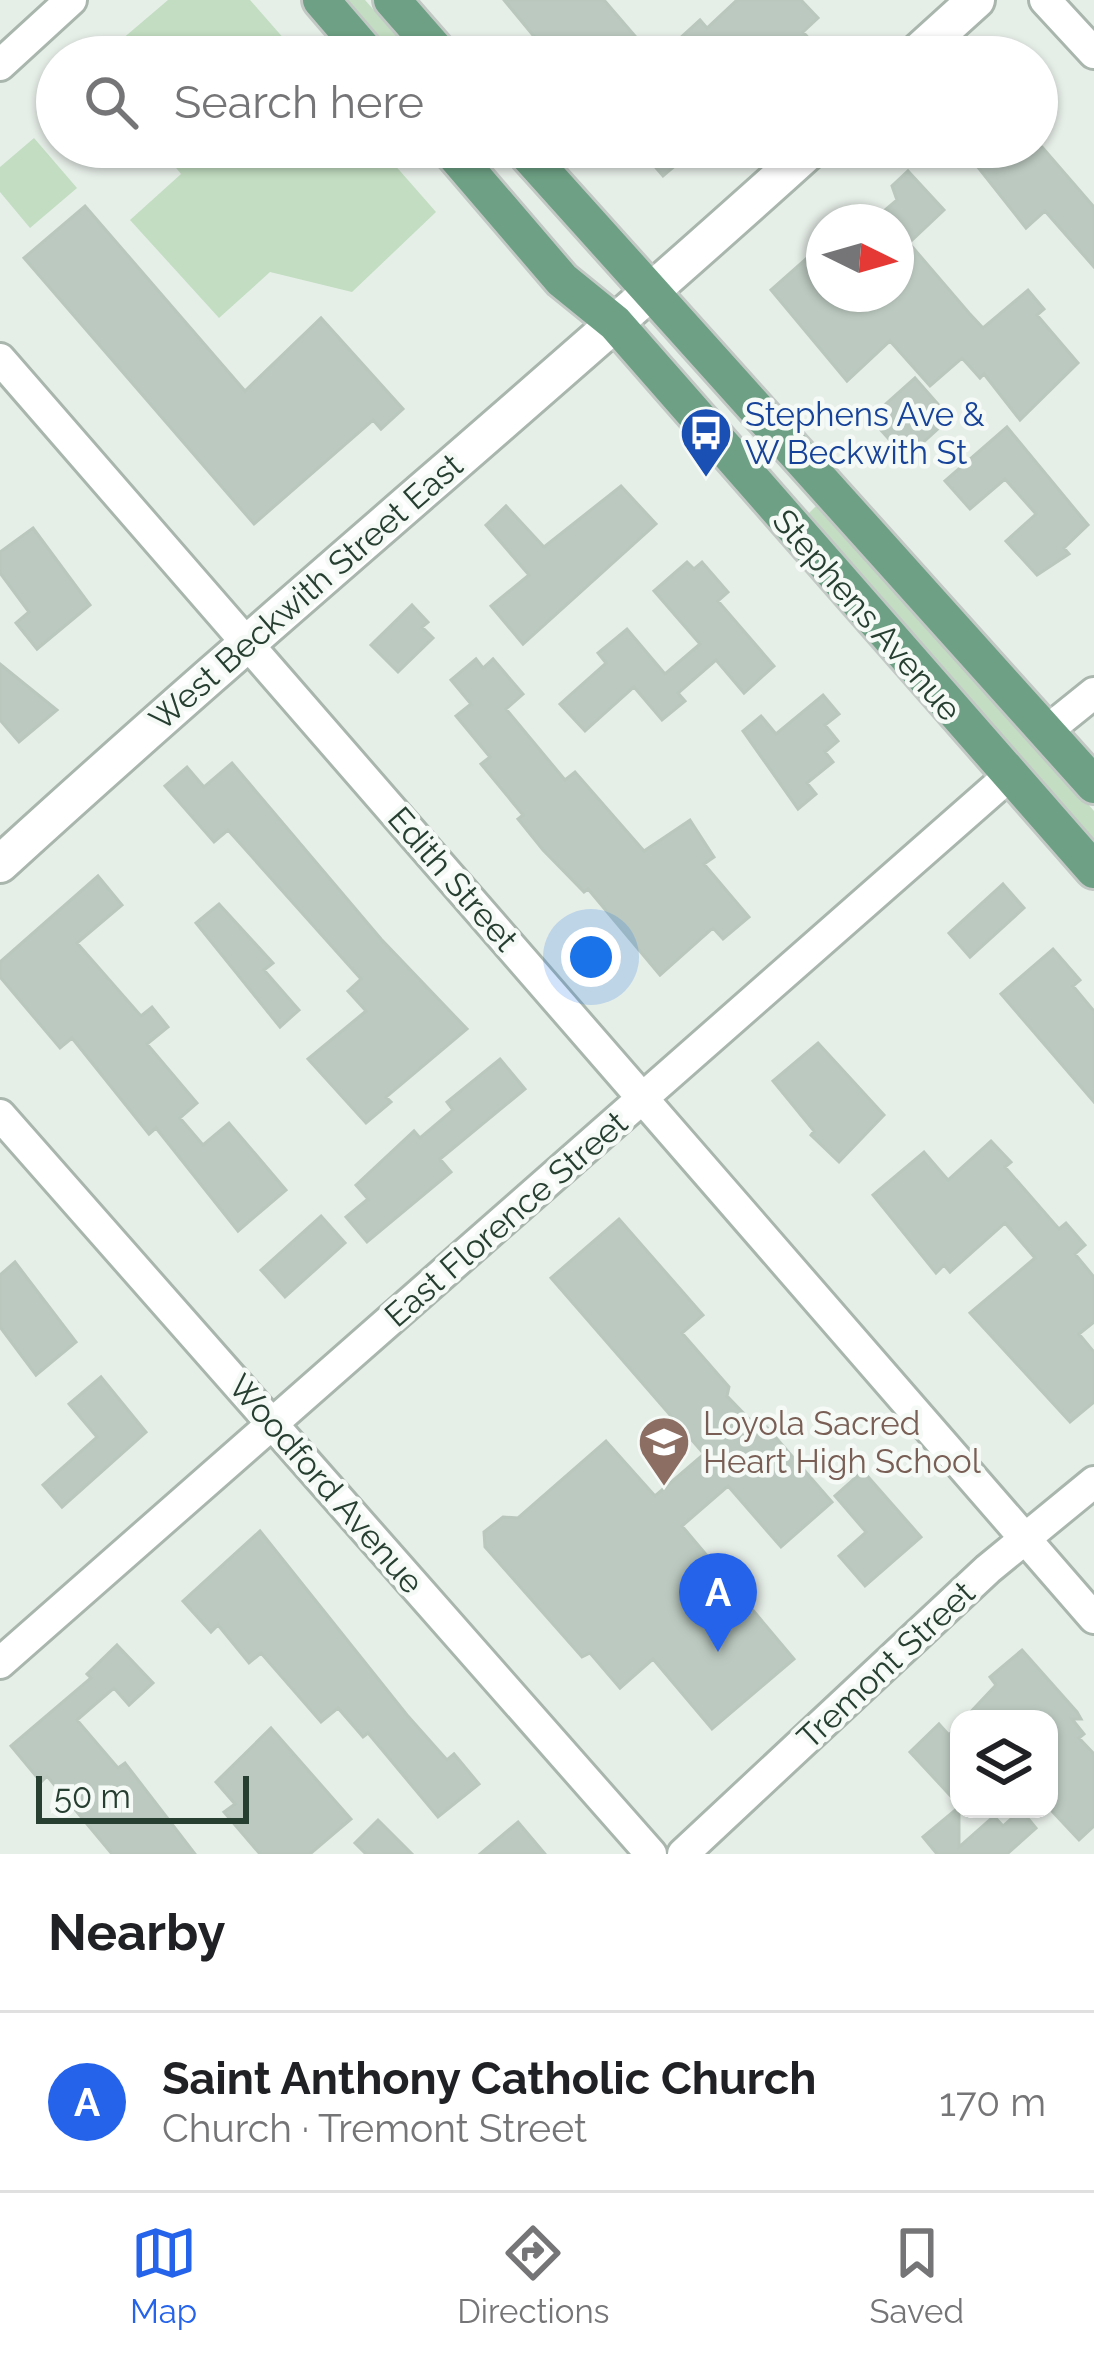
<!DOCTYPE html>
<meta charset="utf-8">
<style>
body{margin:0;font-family:Raleway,sans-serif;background:#f2f2f2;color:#202124}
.controls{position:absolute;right:36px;bottom:36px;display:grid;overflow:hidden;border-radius:24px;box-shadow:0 3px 9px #0004}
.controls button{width:108px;height:108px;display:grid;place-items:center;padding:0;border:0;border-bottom:3px solid #e0e0e0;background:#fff;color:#202124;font:60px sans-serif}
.compass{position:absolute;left:806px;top:204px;width:108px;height:108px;border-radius:50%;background:#fff;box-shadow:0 3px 9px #0004;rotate:95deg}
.scale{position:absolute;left:36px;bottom:30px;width:213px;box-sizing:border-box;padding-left:12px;border:6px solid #263f30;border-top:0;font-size:33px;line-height:42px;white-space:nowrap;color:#263f30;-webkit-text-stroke:9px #f6faf7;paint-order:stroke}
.you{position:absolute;left:591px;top:957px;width:42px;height:42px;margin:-30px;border:9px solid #fff;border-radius:50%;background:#1a73e8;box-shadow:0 0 0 18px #1a73e833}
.badge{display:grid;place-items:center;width:78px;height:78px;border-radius:50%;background:#2563eb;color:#fff;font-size:39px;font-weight:700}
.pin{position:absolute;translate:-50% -99px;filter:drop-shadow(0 3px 6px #0008)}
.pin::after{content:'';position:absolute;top:63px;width:42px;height:36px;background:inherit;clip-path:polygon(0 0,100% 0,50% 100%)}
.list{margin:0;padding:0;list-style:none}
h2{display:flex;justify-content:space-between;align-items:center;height:156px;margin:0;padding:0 48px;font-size:51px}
h2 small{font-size:39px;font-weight:400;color:#757577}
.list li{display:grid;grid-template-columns:78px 1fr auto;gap:36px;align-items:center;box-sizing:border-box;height:180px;padding:0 48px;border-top:3px solid #e0e0e0}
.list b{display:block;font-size:45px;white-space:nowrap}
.list p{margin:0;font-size:39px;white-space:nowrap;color:#757577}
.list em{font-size:39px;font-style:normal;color:#757577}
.icon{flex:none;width:66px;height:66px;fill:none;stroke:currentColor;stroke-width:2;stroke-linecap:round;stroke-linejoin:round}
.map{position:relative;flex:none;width:1094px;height:1854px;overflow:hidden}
.search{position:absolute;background:#fff;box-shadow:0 3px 9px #0004;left:36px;right:36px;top:36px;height:132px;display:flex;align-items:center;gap:30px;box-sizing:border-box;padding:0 42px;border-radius:66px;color:#757577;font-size:45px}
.sheet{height:336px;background:#fff}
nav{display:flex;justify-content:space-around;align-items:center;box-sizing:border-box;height:168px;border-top:3px solid #e0e0e0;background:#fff;font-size:33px;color:#757577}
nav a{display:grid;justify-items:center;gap:6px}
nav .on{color:#2563eb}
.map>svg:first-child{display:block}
.green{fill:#c2ddc1}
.building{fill:#bbc9c0;stroke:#b9c7bd;stroke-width:3}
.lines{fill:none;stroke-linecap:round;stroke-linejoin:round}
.minor-casing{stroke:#a9b6ad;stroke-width:36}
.tertiary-casing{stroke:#a9b6ad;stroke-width:42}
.primary-casing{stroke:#c2c9c5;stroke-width:42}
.minor{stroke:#fff;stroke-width:30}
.tertiary{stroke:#fff;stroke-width:36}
.primary{stroke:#6da084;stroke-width:36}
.labels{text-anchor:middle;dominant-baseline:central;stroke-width:9;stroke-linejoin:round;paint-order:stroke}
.transit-label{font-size:33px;fill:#164399;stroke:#f6faf7;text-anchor:start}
.street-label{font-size:33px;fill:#263f30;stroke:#f6faf7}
.education-label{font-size:33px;fill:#785e54;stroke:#f6faf7;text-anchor:start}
</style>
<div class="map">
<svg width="1094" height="1854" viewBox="0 0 1094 1854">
<rect width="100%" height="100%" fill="#e6eee8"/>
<path class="green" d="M168,0H250L300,57H101Z
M341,0H365L415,57H390Z
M34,138L77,188L30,228L0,192V167Z
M159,147H379L436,212L352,292L270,272L219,318L130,220L181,174Z
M821,501L1094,811V841L807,515Z"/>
<path class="building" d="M504,0H604L653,57H551Z
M737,0H801L818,18L803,32L826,57H694L678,40L700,20L707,28Z
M638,147H697L663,176Z
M962,147H1042L1094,207V267L1045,211L1026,228Z
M908,171L944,210L909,243L969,313L983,328L1028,290L1044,309L1037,315L1078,363L1020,420L984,374L980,378L962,358L930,386L890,341L847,381L771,290L824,243V294H896V222H871L897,200L892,186Z
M85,206L245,391L321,318L403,409L381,429L373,420L254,524L24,258Z
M915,378L950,418L906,458L870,418Z
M1007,427L1088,525L1064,548L1069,554L1037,575L1006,541L1036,514L1005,479L970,509L945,481Z
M621,486L656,524L523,644L491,606L529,575L486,525L506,506L544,547Z
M33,528L90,605L37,649L16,623L29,612L0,573V552Z
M687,562L694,569L702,562L728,592L718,601L774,666L744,693L716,660L678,693L685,701L662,720L634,687L585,731L560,704L606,663L598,653L627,629L665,674L700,644L654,591Z
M412,605L428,622L422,627L433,638L398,672L371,645Z
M476,659L483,668L493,659L523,694L506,709L565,780L575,772L644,851L690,820L714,857L704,864L749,917L723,939L713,928L660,975L588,889L584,892L543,850L518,819L523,815L481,764L490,757L456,716L471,704L451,680Z
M0,664L57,710L19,742L0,720Z
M823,695L839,714L825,725L838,741L825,752L833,762L807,783L816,794L798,809L743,731L761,716L776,734Z
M232,763L381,939L467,1029L386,1097L391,1102L366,1123L308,1059L366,1011L348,991L361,979L228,830L214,842L165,786L187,767L204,787Z
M98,876L122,905L77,943L141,1016L152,1007L168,1027L147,1044L197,1103L180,1118L203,1145L229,1123L286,1190L238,1231L156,1128L149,1134L72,1038L60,1048L0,977V962Z
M1003,884L1024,908L970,957L949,933Z
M219,904L273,963L264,970L299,1010L280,1027L196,923Z
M1053,949L1080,980L1073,986L1094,1011V1102L1001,994Z
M818,1043L884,1115L839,1162L811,1135L814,1131L773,1081Z
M500,1059L525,1089L440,1159L451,1172L367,1242L346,1217L368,1199L356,1185L414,1131L420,1138L453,1110L447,1102Z
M991,1141L1011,1162L1005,1167L1059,1229L1066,1223L1085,1245L1075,1254L1094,1277V1322L1079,1334L1094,1352V1402L1070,1422L970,1313L1035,1258L1005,1223L950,1272L944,1265L936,1273L873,1195L924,1152L948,1180Z
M321,1216L345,1243L285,1297L261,1270Z
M619,1219L703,1315L682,1333L729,1387L727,1396L753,1423L764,1424L832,1502L781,1547L728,1486L682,1526L794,1659L712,1729L653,1659L620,1688L590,1653L582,1657L485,1547L484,1532L503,1517L518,1518L606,1441L655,1496L704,1454L551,1278Z
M15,1262L76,1342L36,1375L0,1327V1275Z
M101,1377L146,1432L62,1507L43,1485L97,1437L69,1404Z
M863,1471L921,1537L865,1586L839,1556L866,1532L835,1496Z
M260,1531L407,1715L447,1760L454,1754L479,1784L438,1817L368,1733L363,1737L338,1708L321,1722L261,1653L249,1663L218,1625L211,1632L183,1601Z
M117,1645L153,1683L129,1705L114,1688L77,1720L118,1768L125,1763L195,1854H112L47,1776L41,1782L11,1746L91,1678L87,1674Z
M1022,1650L1077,1712L1081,1719H1072L1084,1734L1079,1738L1094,1754V1826L1079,1840L1049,1808V1719H964L996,1685L990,1677Z
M939,1724L949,1735L959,1724V1805L910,1752Z
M271,1728L351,1819L310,1854H260L224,1812L235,1804L216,1782Z
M959,1807V1847L994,1816L1003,1826L1021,1810L1036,1828L1007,1854H937L923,1837Z
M378,1820L412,1854H366L355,1843Z
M518,1822L545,1854H480Z"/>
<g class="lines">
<g class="minor-casing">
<path id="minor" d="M1045,0L1094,53
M0,65L71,0
M0,359L1094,1618
M1048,730L1094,693
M0,1115L651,1854
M0,1663L1010,775
M683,1854L988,1569L1094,1482"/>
</g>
<g class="tertiary-casing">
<path id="tertiary" d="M913,57L976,0
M0,864C267,620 545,390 813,147"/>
</g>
<g class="primary-casing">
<path id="primary" d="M321,0L370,57
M392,0L442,57
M448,147L562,280L615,323L1094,870
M521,147L1094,785"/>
</g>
<use href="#minor" class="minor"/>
<use href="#tertiary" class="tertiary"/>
<use href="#primary" class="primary"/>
</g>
<defs>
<g id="bus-pin" transform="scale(2.7)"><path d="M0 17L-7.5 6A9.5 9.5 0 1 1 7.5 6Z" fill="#1a4fb4" stroke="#f6faf7"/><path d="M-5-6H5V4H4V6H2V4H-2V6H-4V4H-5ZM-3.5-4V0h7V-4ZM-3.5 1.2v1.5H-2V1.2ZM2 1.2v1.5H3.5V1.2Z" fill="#fff"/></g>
<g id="school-pin" transform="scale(2.7)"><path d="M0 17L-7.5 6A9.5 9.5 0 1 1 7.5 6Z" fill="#8d6e63" stroke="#f6faf7"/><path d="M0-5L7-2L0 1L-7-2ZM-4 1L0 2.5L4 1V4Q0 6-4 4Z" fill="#fff"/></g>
</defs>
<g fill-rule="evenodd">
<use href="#bus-pin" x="706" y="433"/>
<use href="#school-pin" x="664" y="1442"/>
</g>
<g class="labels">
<g class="transit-label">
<text x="745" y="414">Stephens Ave &amp;<tspan x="745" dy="38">W Beckwith St</tspan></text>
</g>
<g class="street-label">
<text transform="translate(306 592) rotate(-41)">West Beckwith Street East</text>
<text transform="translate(867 615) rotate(49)">Stephens Avenue</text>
<text transform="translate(453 879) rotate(49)">Edith Street</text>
<text transform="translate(506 1219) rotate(-41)">East Florence Street</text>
<text transform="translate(326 1484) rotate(49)">Woodford Avenue</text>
<text transform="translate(886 1665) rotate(-43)">Tremont Street</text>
</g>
<g class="education-label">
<text x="703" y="1423">Loyola Sacred<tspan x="703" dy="38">Heart High School</tspan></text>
</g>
</g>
</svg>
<div class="controls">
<button><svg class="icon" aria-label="layers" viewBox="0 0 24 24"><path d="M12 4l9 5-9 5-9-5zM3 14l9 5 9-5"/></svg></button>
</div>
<svg class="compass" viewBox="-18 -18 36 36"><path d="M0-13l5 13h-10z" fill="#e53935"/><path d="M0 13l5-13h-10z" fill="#757577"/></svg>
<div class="scale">50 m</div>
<div class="you"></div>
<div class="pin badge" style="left:718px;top:1652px">A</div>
<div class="search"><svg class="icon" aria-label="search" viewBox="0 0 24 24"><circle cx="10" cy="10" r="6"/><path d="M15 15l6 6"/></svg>Search here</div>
</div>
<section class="sheet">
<h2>Nearby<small></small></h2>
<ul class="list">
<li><span class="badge">A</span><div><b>Saint Anthony Catholic Church</b><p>Church · Tremont Street</p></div><em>170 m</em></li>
</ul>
</section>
<nav>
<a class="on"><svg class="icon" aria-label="map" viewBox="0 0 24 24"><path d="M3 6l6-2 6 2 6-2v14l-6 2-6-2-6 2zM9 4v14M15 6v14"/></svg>Map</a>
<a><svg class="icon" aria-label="directions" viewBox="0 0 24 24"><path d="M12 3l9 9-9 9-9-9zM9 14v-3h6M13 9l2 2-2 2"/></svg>Directions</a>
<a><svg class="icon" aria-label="saved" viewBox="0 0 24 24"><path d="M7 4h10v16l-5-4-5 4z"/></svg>Saved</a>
</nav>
